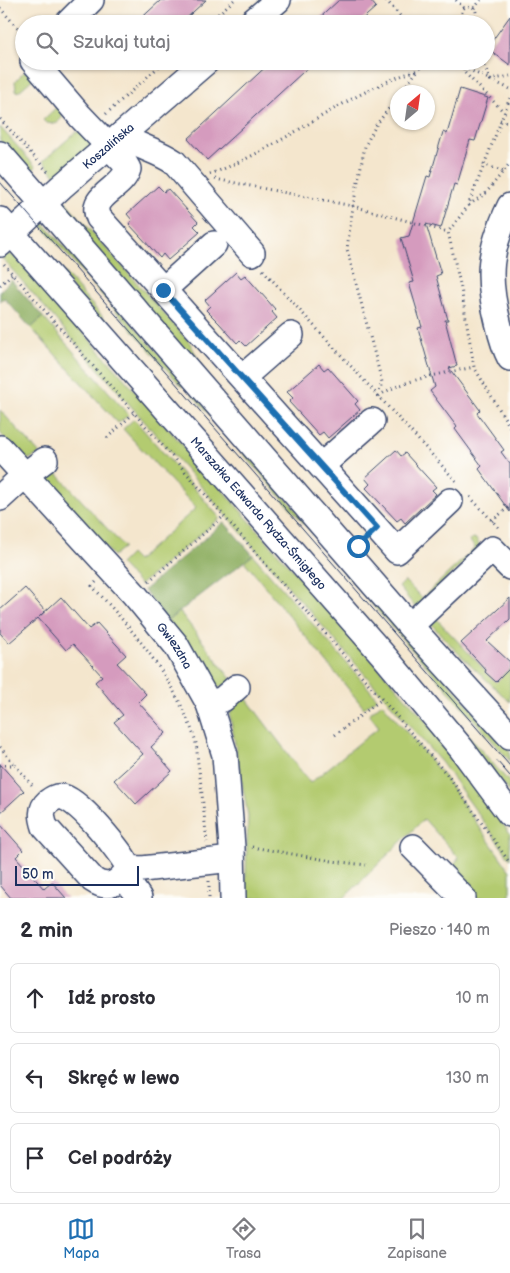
<!DOCTYPE html>
<html lang="pl">
<meta charset="utf-8">
<style>
body{margin:0;font-family:"Balsamiq Sans",sans-serif;background:#f2f2f3;color:#2b2b33}
.compass{position:absolute;left:390px;top:85px;width:45px;height:45px;border-radius:50%;background:#fff;box-shadow:0 1px 4px #0004;rotate:29deg}
.scale{position:absolute;left:15px;bottom:12px;width:124px;box-sizing:border-box;padding-left:5px;border:2px solid #1b2f5e;border-top:0;font-size:14px;line-height:18px;white-space:nowrap;color:#1b2f5e;-webkit-text-stroke:4px #fdfcf7;paint-order:stroke}
.stop{position:absolute;width:15px;height:15px;margin:-11px;border:4px solid #1f6fb2;border-radius:50%;background:#fff}
.stop.end{background:#1f6fb2;border-color:#fff;box-shadow:0 1px 5px #0008}
.list{margin:0;padding:0;list-style:none}
h2{display:flex;justify-content:space-between;align-items:center;height:65px;margin:0;padding:0 20px;font-size:21px}
h2 small{font-size:16px;font-weight:400;color:#7c7c81}
.list li{display:grid;grid-template-columns:32px 1fr auto;gap:15px;align-items:center;box-sizing:border-box;height:70px;margin:0 10px 10px;padding:0 10px;border:1px solid #e1e1e2;border-radius:8px}
.list b{display:block;font-size:19px;white-space:nowrap}
.list em{font-size:16px;font-style:normal;color:#7c7c81}
.icon{flex:none;width:28px;height:28px;fill:none;stroke:currentColor;stroke-width:2;stroke-linecap:round;stroke-linejoin:round}
.map{position:relative;flex:none;width:510px;height:898px;overflow:hidden}
.search{position:absolute;background:#fff;box-shadow:0 1px 4px #0004;left:15px;right:15px;top:15px;height:55px;display:flex;align-items:center;gap:12px;box-sizing:border-box;padding:0 18px;border-radius:28px;color:#7c7c81;font-size:19px}
.sheet{height:305px;background:#fff}
nav{display:flex;justify-content:space-around;align-items:center;box-sizing:border-box;height:70px;border-top:1px solid #e1e1e2;background:#fff;font-size:14px;color:#7c7c81}
nav a{display:grid;justify-items:center;gap:2px}
nav .on{color:#1f6fb2}
.map>svg:first-child{display:block}
.green{fill:#b3cb70;stroke:#677d67}
.forest{fill:#8eaf62;stroke:#546f60}
.building{fill:#d59bbe}
.lines{fill:none;stroke-linecap:round;stroke-linejoin:round}
.minor-casing{stroke:#3c4a6f;stroke-width:28}
.path{stroke:#3c4a6f;stroke-width:3;stroke-dasharray:1 4;stroke-linecap:butt}
.minor{stroke:#fff;stroke-width:25}
.tram{stroke:#1b2f5e;stroke-width:1}
.route{stroke:#1f6fb2;stroke-width:6}
.labels{text-anchor:middle;dominant-baseline:central;stroke-width:4;stroke-linejoin:round;paint-order:stroke}
.street-label{font-size:12px;fill:#1b2f5e;stroke:#fdfcf7}
</style>
<div class="map">
<svg width="510" height="898" viewBox="0 0 510 898">
<rect width="100%" height="100%" fill="#fdfcf7"/>
<filter id="ink" filterUnits="userSpaceOnUse"><feTurbulence type="fractalNoise" baseFrequency=".02" numOctaves="2"/><feDisplacementMap in="SourceGraphic" scale="10" xChannelSelector="R" yChannelSelector="G"/><feConvolveMatrix kernelMatrix="1 2 1 2 8 2 1 2 1" color-interpolation-filters="sRGB"/></filter>
<filter id="wash" filterUnits="userSpaceOnUse"><feTurbulence type="fractalNoise" baseFrequency=".0096" numOctaves="4" result="noise"/><feDisplacementMap in="SourceGraphic" scale="20" xChannelSelector="R" yChannelSelector="G"/><feGaussianBlur stdDeviation="1.12" result="paint"/><feColorMatrix in="noise" values="0 0 0 0 0 0 0 0 0 0 0 0 0 0 0 0 0 1.4 0 .05"/><feComposite in="paint" operator="in"/></filter>
<g filter="url(#wash)">
<rect width="100%" height="100%" fill="#f4e6cd"/>
<path class="green" d="M24,72H28L36,76L18,92L16,90L15,81Z
M60,104C63,113 65,118 55,124L46,123L43,120Z
M0,127L36,167L28,174L0,141Z
M76,132H82L92,146L59,180L43,161Z
M64,200L190,343L207,377L65,215L62,205Z
M37,220H41L510,752V761L333,560L336,557L332,556L184,385L182,387Z
M27,230L186,412L182,415L30,240Z
M7,254L15,255L427,722L475,785L510,834V859L442,763L1,257Z
M43,317L129,415L118,423L31,328Z
M0,410L40,454L29,459L23,458L0,433Z
M134,419L220,518L140,585L120,564L130,554L137,561L196,508L123,429Z
M51,467L124,547L113,556L42,477Z
M474,538L477,540L480,547L416,608L399,587L405,581L422,598L475,548L469,540Z
M253,555L377,698L364,708L244,561Z
M180,612L234,683L218,687L208,678L167,621Z
M361,613L510,783V792L357,615Z
M433,615L496,682L510,668V702L458,653L432,625L430,621Z
M243,694L310,783L379,727L369,714L382,703L443,775L510,871V898H472L447,873L459,858L424,819L344,898H245L248,816L230,716L232,707Z"/>
<path class="forest" d="M11,280L43,317L31,328L4,298L0,301V291Z
M224,522L253,555L167,621L144,590Z"/>
<g id="blocks">
<path class="building" d="M161,0H206L180,24H135Z
M339,0H370L376,7L357,24H313Z
M510,16V65L487,48Z
M272,61H315L207,160L188,139Z
M460,89L488,98L475,141L470,140L457,185L454,184L441,228L426,224L441,274L436,276L448,320H445L457,366L449,368L480,410L477,413L504,450L501,452L510,464V512L479,469L482,466L455,429L457,427L430,391L435,387L418,328L422,327L409,283L414,282L401,238L409,236L427,176L430,177L443,132L447,134Z
M158,186L164,192L168,189L198,222L194,226L200,232L168,260L163,254L160,258L141,237L129,224L132,220L127,214Z
M236,272L241,278L245,275L275,309L272,312L277,318L246,346L240,340L237,343L219,323L206,310L210,306L205,300Z
M319,364L324,370L328,367L358,401L355,404L360,410L328,438L323,432L319,435L301,415L289,402L293,398L287,392Z
M396,450L401,456L405,453L436,487L432,490L436,494L405,523L401,518L397,521L366,488L370,484L365,478Z
M25,588L45,611L39,617L61,597L89,629L97,623L126,655L117,663L146,694L138,702L166,733L151,747L172,771L136,804L114,780L143,754L114,722L123,715L95,682L102,676L73,644L66,650L38,618L9,643L0,633V610Z
M510,598V619L487,641L510,662V668L496,682L485,672L486,670L461,643Z
M0,764L24,791L0,813Z
M0,824L23,850L16,857L44,889L52,882L66,898H11L0,885Z"/>
</g>
</g>
<g filter="url(#ink)">
<use href="#blocks" fill-opacity="0" stroke="#3c4a6f" stroke-width="1"/>
<g class="lines">
<g class="minor-casing">
<g id="minor">
<path d="M67,24L91,0"/>
<path d="M250,24L278,0"/>
<path d="M33,61L80,116L124,162L128,169C122,190 88,195 99,218L397,551L450,501"/>
<path d="M121,135C137,147 157,150 174,162L252,253"/>
<path d="M0,154L410,626L510,736"/>
<path d="M510,206C489,250 486,275 498,322C501,335 504,347 510,358"/>
<path id="s1" d="M0,220L384,656L461,748L510,814"/>
<path id="s2" d="M0,244L61,187L207,61"/>
<path d="M163,290L214,244"/>
<path d="M243,377L291,335"/>
<path id="s3" d="M0,448L134,594L176,645L209,704L225,755L232,847L233,898"/>
<path d="M321,466L372,421"/>
<path d="M0,498L25,475L45,460"/>
<path d="M410,626L492,549L510,567"/>
<path d="M209,704L223,699L237,687"/>
<path d="M413,847L463,898"/>
<path d="M129,868C120,882 109,891 93,880L45,827C42,818 40,809 48,802C52,799 56,796 62,797C78,798 122,853 129,868L142,869L232,859"/>
<path d="M124,876L139,898"/>
</g>
</g>
<path class="path" d="M386,0L407,24
M456,0L464,8
M462 13a7 7 0 1 1 14 0a7 7 0 1 1-14 0Z
M0,8L24,35
M474,8L481,0
M207,24L234,0
M458,24L465,18
M450,61L510,89
M483,61L490,80L510,76
M464,69L463,71L504,112
M401,92L425,61
M510,98L468,206L448,232L461,288L474,367L510,427
M106,114L165,61
M0,119L49,173
M500,120L510,123
M483,164L504,172
M210,174C283,148 344,93 418,70
M215,179L353,206L448,232
M469,205L486,193L510,163
M4,264L224,516L449,777L510,863
M263,270L456,481
M0,285L12,274
M378,396L382,382L347,249L353,206L365,146L376,125L398,97
M379,396C400,380 447,373 474,367
M107,438L134,413
M470,497L500,529
M492,521L510,506
M149,581L224,516
M96,582L92,586C134,631 173,677 194,736C197,744 197,754 198,763C202,789 204,816 207,842
M335,735L382,699
M0,747L14,764
M0,765H15L34,787
M252,847L332,861L366,865
M209,881V898"/>
<use href="#minor" class="minor"/>
<path class="tram" d="M0,182L510,766
M497,761L510,776"/>
</g>
</g>
<g class="lines" filter="url(#ink)">
<path class="route" d="M163,290L377,528L358,546"/>
</g>
<g class="labels">
<g class="street-label">
<text stroke="none"><textPath href="#s2" startOffset="146">Koszalińska</textPath></text>
<text stroke="none"><textPath href="#s1" startOffset="391">Marszałka Edwarda Rydza-Śmigłego</textPath></text>
<text stroke="none"><textPath href="#s3" startOffset="264">Gwiezdna</textPath></text>
</g>
</g>
</svg>
<svg class="compass" viewBox="-18 -18 36 36"><path d="M0-13l5 13h-10z" fill="#e53935"/><path d="M0 13l5-13h-10z" fill="#7c7c81"/></svg>
<div class="scale">50 m</div>
<div class="stop" style="left:358px;top:546px"></div>
<div class="stop end" style="left:163px;top:290px"></div>
<div class="search"><svg class="icon" aria-label="search" viewBox="0 0 24 24"><circle cx="10" cy="10" r="6"/><path d="M15 15l6 6"/></svg>Szukaj tutaj</div>
</div>
<section class="sheet">
<h2>2 min<small>Pieszo · 140 m</small></h2>
<ul class="list">
<li><svg class="icon" aria-label="ahead" viewBox="0 0 24 24"><path d="M12 20V5M6 11l6-6 6 6"/></svg><div><b>Idź prosto</b></div><em>10 m</em></li>
<li><svg class="icon" aria-label="left" viewBox="0 0 24 24"><path d="M17 20v-9H6M10 6l-5 5 5 5"/></svg><div><b>Skręć w lewo</b></div><em>130 m</em></li>
<li><svg class="icon" aria-label="arrive" viewBox="0 0 24 24"><path d="M6 21V4h12l-3 4 3 4H6"/></svg><div><b>Cel podróży</b></div></li>
</ul>
</section>
<nav>
<a class="on"><svg class="icon" aria-label="map" viewBox="0 0 24 24"><path d="M3 6l6-2 6 2 6-2v14l-6 2-6-2-6 2zM9 4v14M15 6v14"/></svg>Mapa</a>
<a><svg class="icon" aria-label="directions" viewBox="0 0 24 24"><path d="M12 3l9 9-9 9-9-9zM9 14v-3h6M13 9l2 2-2 2"/></svg>Trasa</a>
<a><svg class="icon" aria-label="saved" viewBox="0 0 24 24"><path d="M7 4h10v16l-5-4-5 4z"/></svg>Zapisane</a>
</nav>
